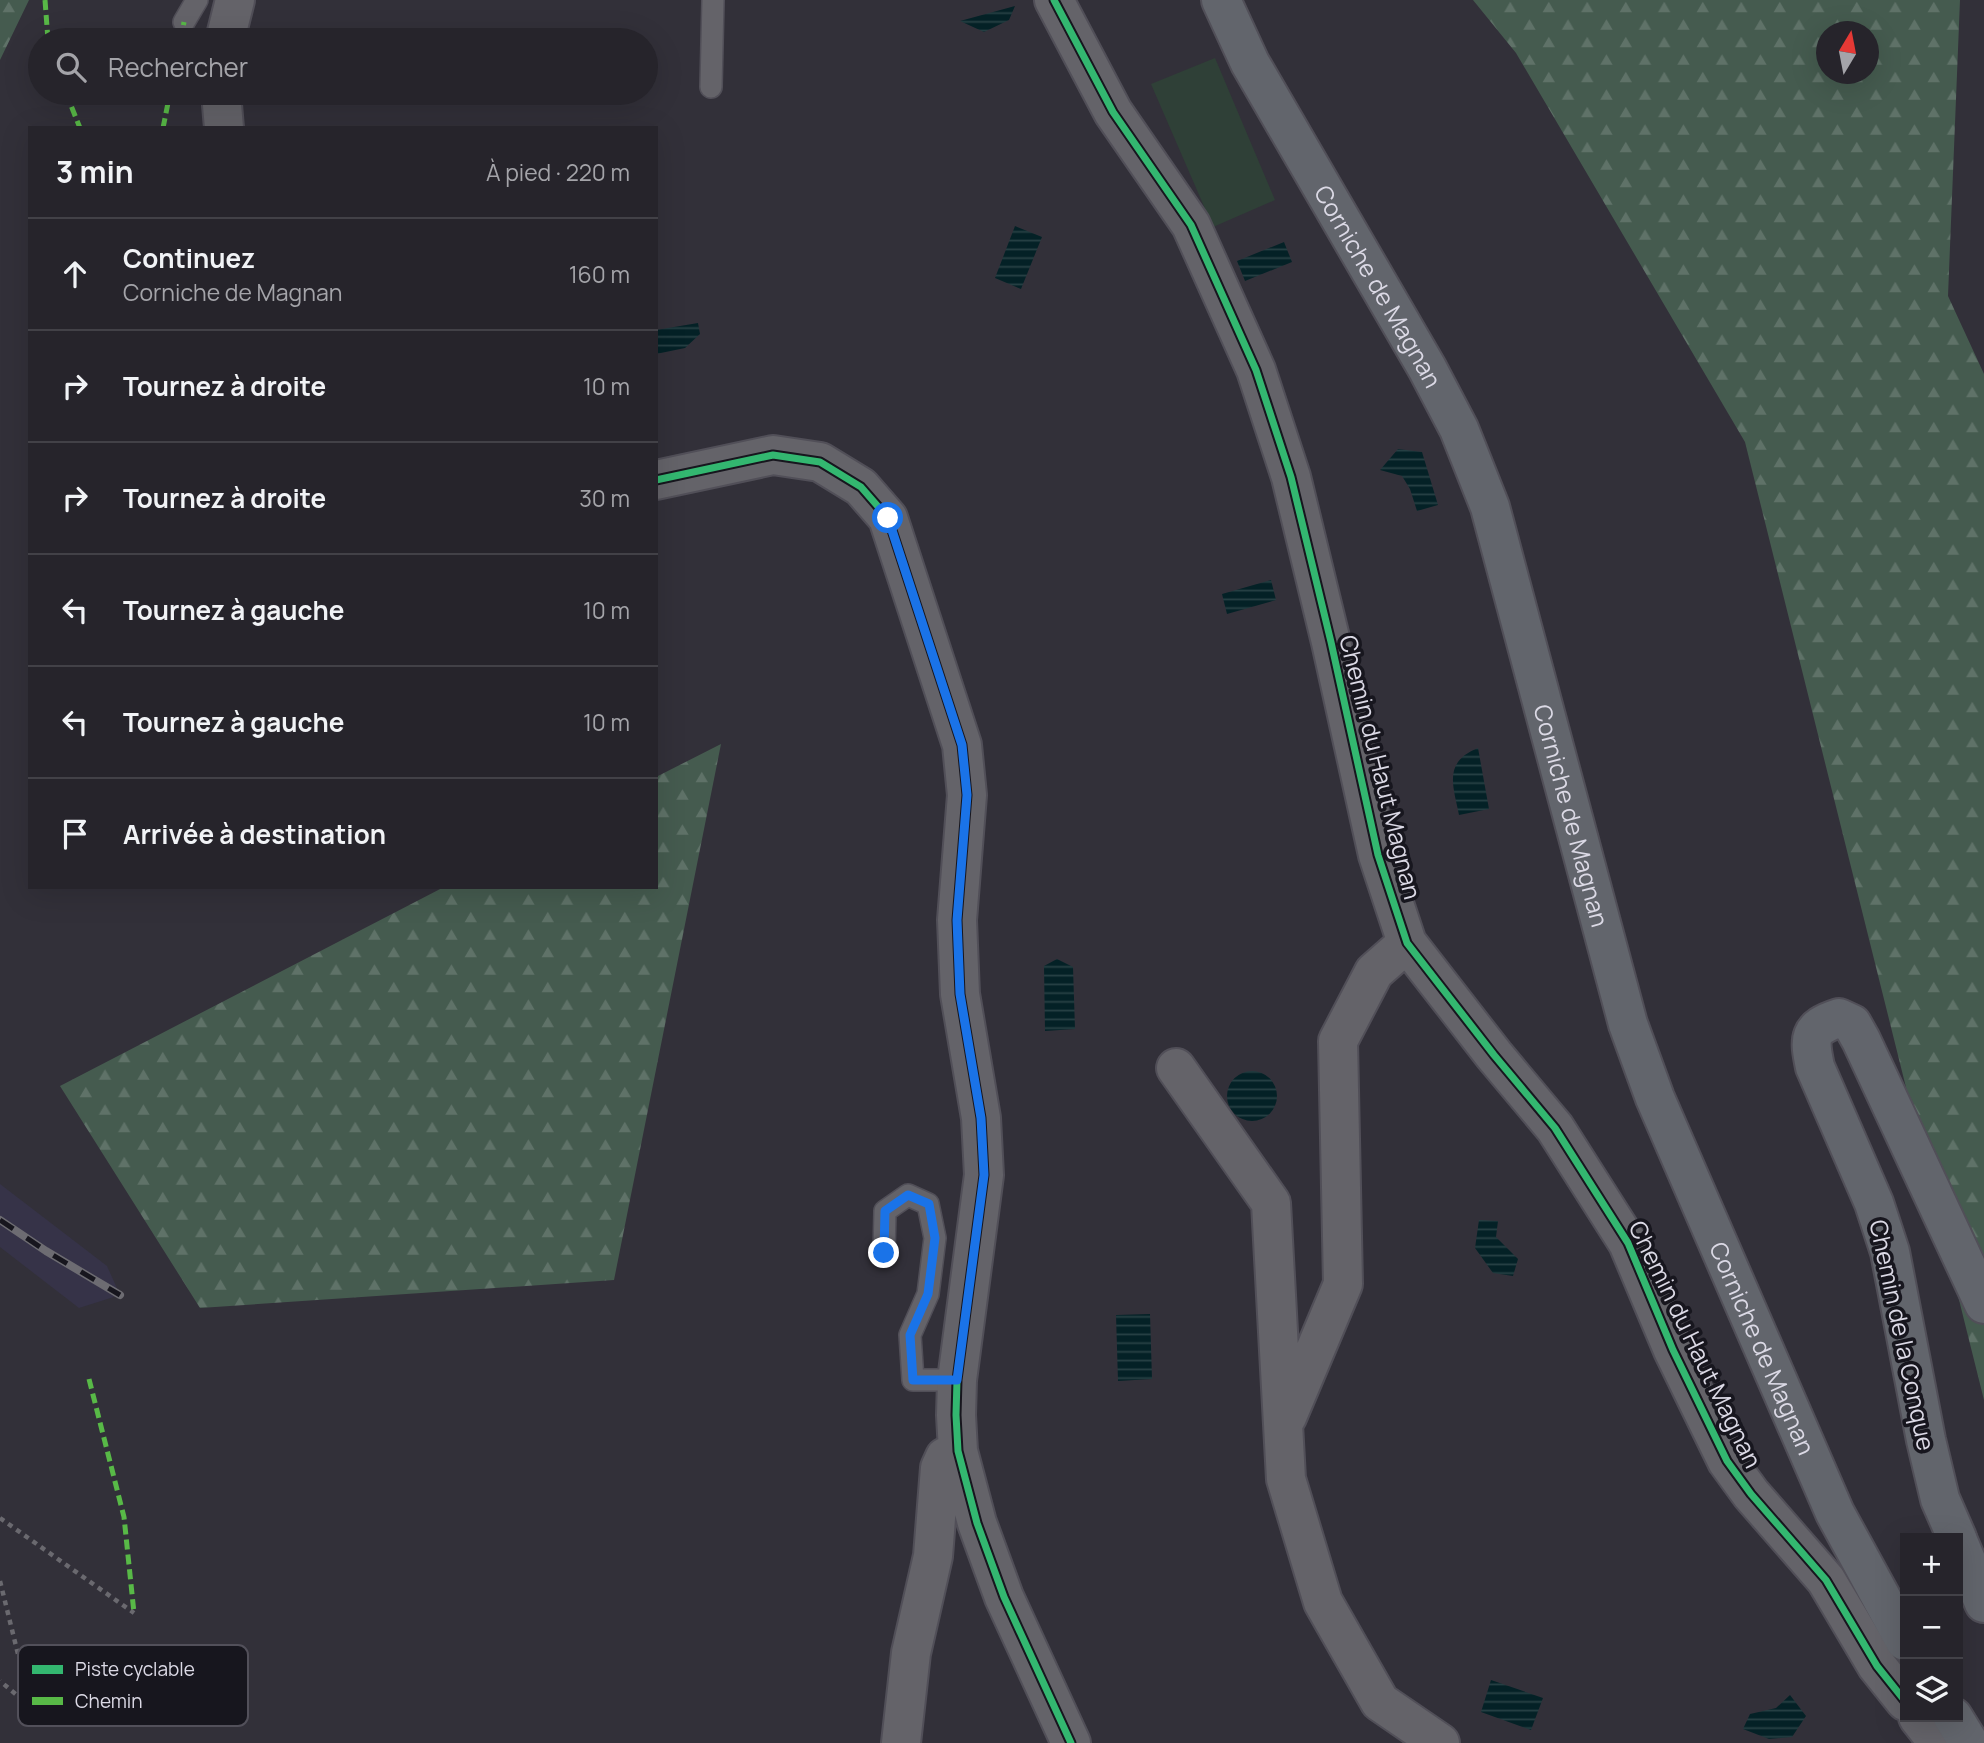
<!DOCTYPE html>
<html lang="fr">
<meta charset="utf-8">
<style>
body{margin:0;font-family:Manrope,sans-serif;background:#2e2c33;color:#f1f3f6}
.controls{position:absolute;right:21px;bottom:21px;display:grid;overflow:hidden;border-radius:0px;box-shadow:0 7px 28px #0002}
.controls button{width:63px;height:63px;display:grid;place-items:center;padding:0;border:0;border-bottom:2px solid #424147;background:#26242b;color:#f1f3f6;font:35px sans-serif}
.compass{position:absolute;left:1816px;top:21px;width:63px;height:63px;border-radius:50%;background:#26242b;box-shadow:0 7px 28px #0002;rotate:10deg}
.stop{position:absolute;width:21px;height:21px;margin:-16px;border:5px solid #1a73e8;border-radius:50%;background:#fff}
.stop.end{background:#1a73e8;border-color:#fff;box-shadow:0 2px 7px #0008}
.list{margin:0;padding:0;list-style:none}
h2{display:flex;justify-content:space-between;align-items:center;height:91px;margin:0;padding:0 28px;font-size:30px}
h2 small{font-size:23px;font-weight:400;color:#a4a4a9}
.list li{display:grid;grid-template-columns:46px 1fr auto;gap:21px;align-items:center;box-sizing:border-box;height:112px;padding:0 28px;border-top:2px solid #424147}
.list b{display:block;font-size:26px;white-space:nowrap}
.list p{margin:0;font-size:23px;white-space:nowrap;color:#a4a4a9}
.list em{font-size:23px;font-style:normal;color:#a4a4a9}
.icon{flex:none;width:38px;height:38px;fill:none;stroke:currentColor;stroke-width:2;stroke-linecap:round;stroke-linejoin:round}
.map{position:relative;flex:none;width:1984px;height:1743px;overflow:hidden}
.search{position:absolute;background:#26242b;box-shadow:0 7px 28px #0002;left:28px;top:28px;width:630px;height:77px;display:flex;align-items:center;gap:18px;box-sizing:border-box;padding:0 24px;border-radius:38px;color:#a4a4a9;font-size:26px}
.panel{position:absolute;background:#26242b;box-shadow:0 7px 28px #0002;left:28px;top:126px;width:630px;height:763px;border-radius:0px}
.map>svg:first-child{display:block}
.built{fill:#363348}
.forest{fill:url(#forest-firs);fill-rule:evenodd}
.garden{fill:#2f4037}
.water{fill:url(#water-rules)}
.lines{fill:none;stroke-linecap:round;stroke-linejoin:round}
.lane-casing{stroke:#514f58;stroke-width:24}
.street-casing{stroke:#514f58;stroke-width:42}
.secondary-casing{stroke:#514f58;stroke-width:42}
.path{stroke:#6a696f;stroke-width:4.5;stroke-dasharray:5 5;stroke-linecap:butt}
.lane{stroke:#646369;stroke-width:21}
.street{stroke:#646369;stroke-width:38}
.secondary{stroke:#62656c;stroke-width:38}
.rail-casing{stroke:#6d6c72;stroke-width:8}
.rail{stroke:#17161e;stroke-width:5;stroke-dasharray:16;stroke-linecap:butt}
.quiet{stroke:#58b947;stroke-width:5;stroke-dasharray:10 5;stroke-linecap:butt}
.cycleway-casing{stroke:#17161e;stroke-width:11}
.cycleway{stroke:#33b770;stroke-width:7}
.route{stroke:#1a73e8;stroke-width:9}
.labels{text-anchor:middle;dominant-baseline:central;stroke-width:7;stroke-linejoin:round;paint-order:stroke}
.street-label{font-size:24px;fill:#dbd9e5;stroke:#17161e}
.key{fill:#17161e;stroke:#52505a;stroke-width:2}
.key-label{font-size:19px;fill:#dbd9e5}
</style>
<div class="map">
<svg width="1984" height="1743" viewBox="0 0 1984 1743">
<defs>
<pattern id="forest-firs" width="22" height="20" patternUnits="userSpaceOnUse" patternTransform="scale(1.75)"><rect width="22" height="20" fill="#455b4f"/><path d="M5 1l3.5 6h-7zM16 11l3.5 6h-7z" fill="#5f7268"/></pattern>
<pattern id="water-rules" width="6" height="5" patternUnits="userSpaceOnUse" patternTransform="scale(1.75)"><rect width="6" height="5" fill="#042126"/><path d="M0 2.5h6" fill="none" stroke="#284145"/></pattern>
</defs>
<rect width="100%" height="100%" fill="#323039"/>
<path class="built" d="M0,1184L107,1266L120,1295L79,1308L0,1247Z"/>
<path class="forest" d="M0,0H29L0,60Z
M1473,0H1960L1948,296L1984,374V1400L1745,442L1516,53ZM1826,32H1868V74H1826Z
M721,744L614,1280L200,1308L60,1086L444,887H656V777Z"/>
<path class="garden" d="M1215,58L1275,200L1213,227L1151,84Z"/>
<path class="water" d="M1015,6L1009,20L984,32L960,21Z
M1015,226L1042,237L1021,289L995,278Z
M1284,242L1292,262L1245,281L1237,261Z
M698,323L700,334L685,348L656,354V330Z
M1398,449L1422,452L1438,505L1417,511L1410,489L1402,476L1380,470Z
M1271,580L1276,600L1227,614L1222,594Z
M1478,748L1489,809L1459,815C1453,785 1443,762 1478,748Z
M1057,959L1073,967L1075,1029L1045,1031L1044,966Z
M1227 1096a25 25 0 1 1 50 0a25 25 0 1 1-50 0Z
M1479,1220L1498,1221L1496,1237L1518,1259L1513,1276L1493,1273L1475,1248Z
M1150,1314L1152,1379L1118,1381L1116,1315Z
M1491,1680L1543,1698L1531,1730L1481,1712Z
M1790,1695L1806,1716L1792,1737L1769,1739L1743,1729L1750,1714L1776,1708Z"/>
<g class="lines">
<g class="lane-casing">
<path id="lane" d="M184,22L197,0
M711,87L713,0
M884,1253L885,1211L908,1195L928,1204L935,1238L928,1294L910,1335L913,1380H957"/>
</g>
<g class="street-casing">
<path id="street" d="M1054,0L1113,112L1191,225L1256,370L1291,477L1331,642L1378,855L1407,943L1494,1055L1555,1128L1628,1243L1673,1350L1727,1461L1751,1494L1826,1580L1877,1666L1905,1701
M225,40L235,0
M221,93L224,128
M656,480L773,455L820,462L861,487L888,518L962,745L967,795L957,920L960,994L981,1118L984,1175L957,1380L956,1415L958,1451L977,1523L1004,1597L1071,1743
M1176,1068L1271,1203L1286,1479L1323,1602L1380,1702L1440,1743
M1287,1417L1343,1284L1338,1041L1374,972L1407,943
M1918,1717L1932,1735L1948,1743
M901,1743L911,1653L933,1556L940,1468L945,1457L958,1451"/>
</g>
<g class="secondary-casing">
<g id="secondary">
<path id="s1" d="M1221,0L1250,63L1427,368L1459,429L1490,507L1628,1024L1655,1098L1835,1513L1905,1641"/>
<path d="M1957,1538L1940,1499L1926,1440L1890,1252L1874,1203L1815,1067C1809,1038 1808,1028 1839,1018L1852,1024L1861,1040L1984,1304"/>
<path d="M1958,1541L1984,1603"/>
<path d="M1953,1717L1969,1743"/>
</g>
</g>
<path class="path" d="M0,1518L134,1613
M0,1581L31,1707L0,1681"/>
<use href="#lane" class="lane"/>
<use href="#street" class="street"/>
<use href="#secondary" class="secondary"/>
<g class="rail-casing">
<path id="rail" d="M0,1220L46,1251L120,1295"/>
</g>
<use href="#rail" class="rail"/>
<path class="quiet" d="M45,0L48,40
M181,40L184,22
M66,93L80,128
M163,128L170,93
M89,1379L124,1517L134,1613"/>
<g class="cycleway-casing">
<path id="cycleway" d="M1054,0L1113,112L1191,225L1256,370L1291,477L1331,642L1378,855L1407,943L1494,1055L1555,1128L1628,1243L1673,1350L1727,1461L1751,1494L1826,1580L1877,1666L1905,1701
M656,480L773,455L820,462L861,487L888,518L962,745L967,795L957,920L960,994L981,1118L984,1175L957,1380L956,1415L958,1451L977,1523L1004,1597L1071,1743"/>
</g>
<use href="#cycleway" class="cycleway"/>
</g>
<g class="lines">
<path class="route" d="M884,1253L885,1211L908,1195L929,1204L935,1238L928,1294L910,1335L913,1380H957L984,1175L981,1118L960,994L957,920L967,795L962,745L888,518"/>
</g>
<g class="labels">
<g class="street-label">
<text stroke="none"><textPath href="#s1" startOffset="327">Corniche de Magnan</textPath></text>
<text transform="translate(1381 767) rotate(76)">Chemin du Haut Magnan</text>
<text stroke="none"><textPath href="#s1" startOffset="894">Corniche de Magnan</textPath></text>
<text transform="translate(1903 1335) rotate(78)">Chemin de la Conque</text>
<text transform="translate(1696 1344) rotate(64)">Chemin du Haut Magnan</text>
<text stroke="none"><textPath href="#s1" startOffset="1461">Corniche de Magnan</textPath></text>
</g>
</g>
<rect x="18" y="1645" width="230" height="81" rx="10" class="key"/>
<rect x="32" y="1665" width="31" height="9" fill="#33b770"/>
<rect x="32" y="1697" width="31" height="8" fill="#58b947"/>
<g class="key-label">
<text x="75" y="1676">Piste cyclable</text>
<text x="75" y="1708">Chemin</text>
</g>
</svg>
<div class="controls">
<button>+</button>
<button>−</button>
<button><svg class="icon" aria-label="layers" viewBox="0 0 24 24"><path d="M12 4l9 5-9 5-9-5zM3 14l9 5 9-5"/></svg></button>
</div>
<svg class="compass" viewBox="-18 -18 36 36"><path d="M0-13l5 13h-10z" fill="#e53935"/><path d="M0 13l5-13h-10z" fill="#a4a4a9"/></svg>
<div class="stop" style="left:888px;top:518px"></div>
<div class="stop end" style="left:884px;top:1253px"></div>
<div class="search"><svg class="icon" aria-label="search" viewBox="0 0 24 24"><circle cx="10" cy="10" r="6"/><path d="M15 15l6 6"/></svg>Rechercher</div>
<section class="panel">
<h2>3 min<small>À pied · 220 m</small></h2>
<ul class="list">
<li><svg class="icon" aria-label="ahead" viewBox="0 0 24 24"><path d="M12 20V5M6 11l6-6 6 6"/></svg><div><b>Continuez</b><p>Corniche de Magnan</p></div><em>160 m</em></li>
<li><svg class="icon" aria-label="right" viewBox="0 0 24 24"><path d="M7 20v-9h11M14 6l5 5-5 5"/></svg><div><b>Tournez à droite</b></div><em>10 m</em></li>
<li><svg class="icon" aria-label="right" viewBox="0 0 24 24"><path d="M7 20v-9h11M14 6l5 5-5 5"/></svg><div><b>Tournez à droite</b></div><em>30 m</em></li>
<li><svg class="icon" aria-label="left" viewBox="0 0 24 24"><path d="M17 20v-9H6M10 6l-5 5 5 5"/></svg><div><b>Tournez à gauche</b></div><em>10 m</em></li>
<li><svg class="icon" aria-label="left" viewBox="0 0 24 24"><path d="M17 20v-9H6M10 6l-5 5 5 5"/></svg><div><b>Tournez à gauche</b></div><em>10 m</em></li>
<li><svg class="icon" aria-label="arrive" viewBox="0 0 24 24"><path d="M6 21V4h12l-3 4 3 4H6"/></svg><div><b>Arrivée à destination</b></div></li>
</ul>
</section>
</div>
